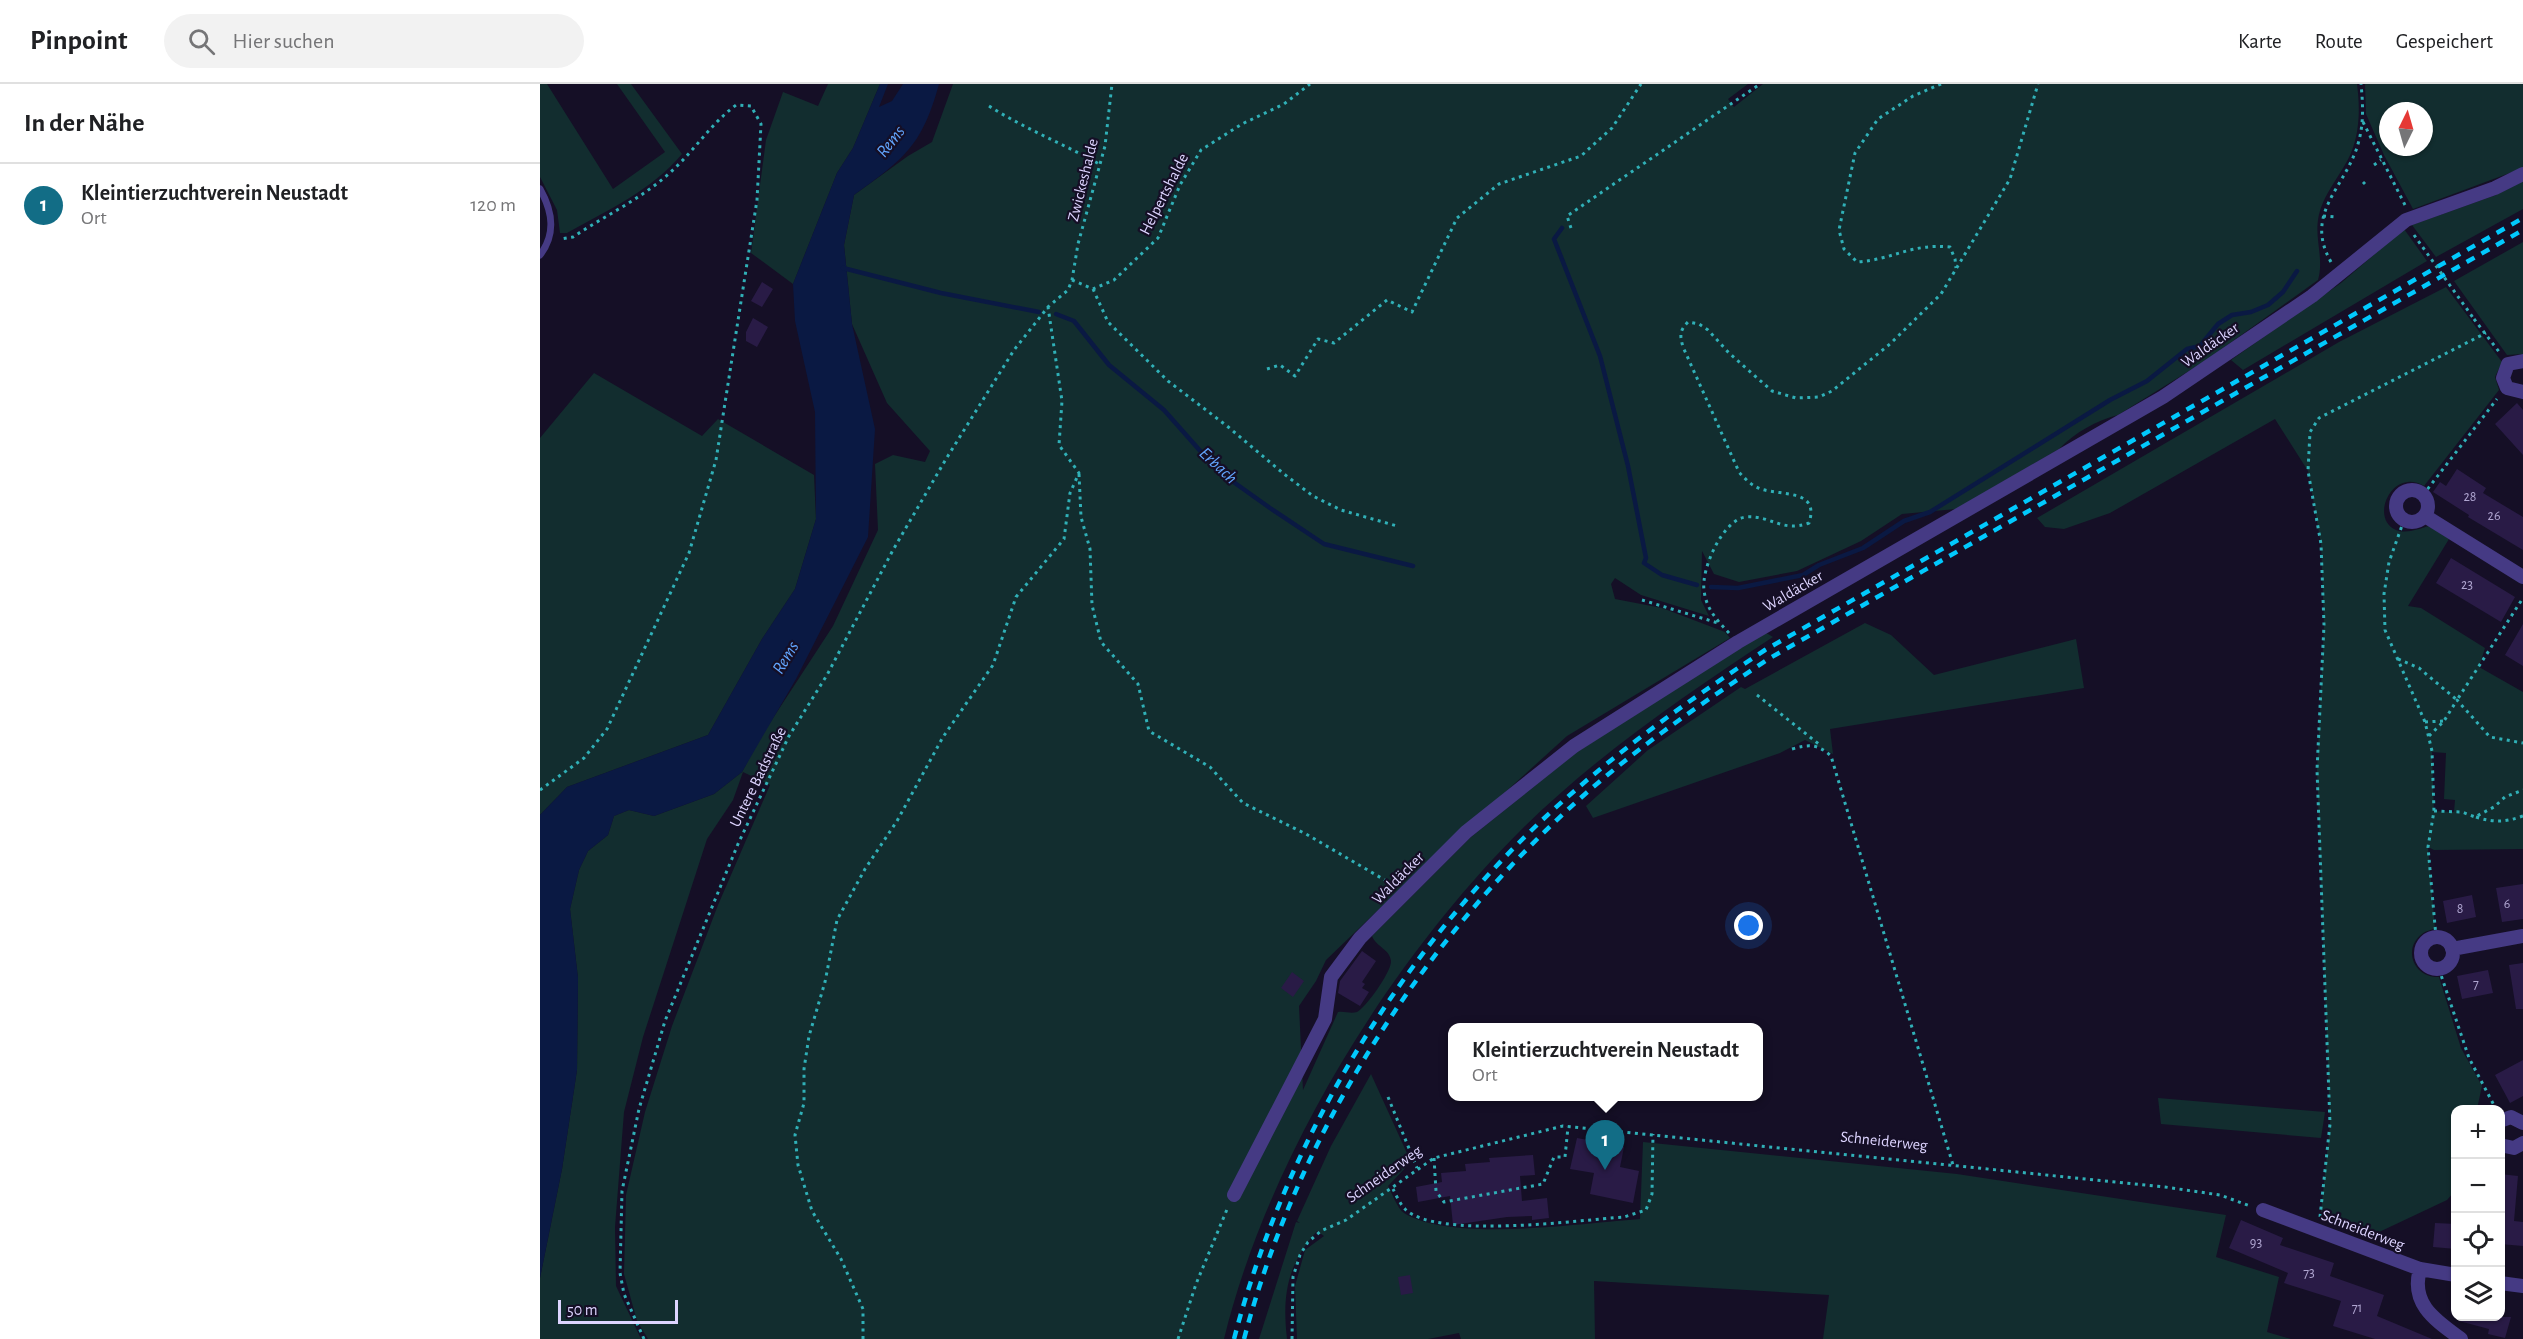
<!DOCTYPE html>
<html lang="de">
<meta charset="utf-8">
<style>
body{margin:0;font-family:"Alegreya Sans",sans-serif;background:#f2f2f2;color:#202124}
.controls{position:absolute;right:18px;bottom:18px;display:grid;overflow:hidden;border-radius:12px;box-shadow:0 2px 4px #0004}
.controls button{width:54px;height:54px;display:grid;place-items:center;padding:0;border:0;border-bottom:2px solid #e0e0e0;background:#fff;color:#202124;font:30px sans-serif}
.compass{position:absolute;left:1839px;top:18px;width:54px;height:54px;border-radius:50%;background:#fff;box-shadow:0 2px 4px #0004;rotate:5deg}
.scale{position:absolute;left:18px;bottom:15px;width:120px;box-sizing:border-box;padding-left:6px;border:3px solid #ddd4ff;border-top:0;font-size:16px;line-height:21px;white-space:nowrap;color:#ddd4ff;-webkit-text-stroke:4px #150f26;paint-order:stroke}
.you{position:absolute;left:1209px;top:842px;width:21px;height:21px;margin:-15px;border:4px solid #fff;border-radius:50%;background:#1a73e8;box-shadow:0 0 0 9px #1a73e833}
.badge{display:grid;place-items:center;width:39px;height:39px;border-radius:50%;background:#126d86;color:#fff;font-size:20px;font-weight:700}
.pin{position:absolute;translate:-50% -50px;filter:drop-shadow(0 2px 3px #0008)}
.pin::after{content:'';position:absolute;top:32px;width:21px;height:18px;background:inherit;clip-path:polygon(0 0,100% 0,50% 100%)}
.popup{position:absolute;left:908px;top:939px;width:315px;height:78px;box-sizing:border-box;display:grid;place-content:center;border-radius:12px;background:#fff;filter:drop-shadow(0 2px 4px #0005);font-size:20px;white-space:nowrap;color:#757577}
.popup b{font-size:22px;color:#202124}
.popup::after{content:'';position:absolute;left:50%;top:100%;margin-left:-12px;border:12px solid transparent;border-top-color:#fff}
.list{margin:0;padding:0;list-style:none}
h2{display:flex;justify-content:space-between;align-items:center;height:78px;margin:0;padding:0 24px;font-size:26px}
h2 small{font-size:20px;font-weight:400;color:#757577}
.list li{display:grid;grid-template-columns:39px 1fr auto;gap:18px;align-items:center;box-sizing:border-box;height:84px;padding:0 24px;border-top:2px solid #e0e0e0}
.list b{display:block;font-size:22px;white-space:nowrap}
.list p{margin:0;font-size:20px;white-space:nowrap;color:#757577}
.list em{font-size:20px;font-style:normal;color:#757577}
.icon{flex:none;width:33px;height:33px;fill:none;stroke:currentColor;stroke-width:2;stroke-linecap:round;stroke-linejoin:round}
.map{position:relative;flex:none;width:1983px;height:1255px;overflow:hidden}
header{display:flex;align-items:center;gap:36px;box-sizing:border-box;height:84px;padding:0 30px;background:#fff;border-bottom:2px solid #e0e0e0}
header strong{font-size:28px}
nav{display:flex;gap:33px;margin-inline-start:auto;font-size:21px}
.search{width:420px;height:54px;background:#f2f2f2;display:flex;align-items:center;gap:15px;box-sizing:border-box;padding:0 21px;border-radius:33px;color:#757577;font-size:22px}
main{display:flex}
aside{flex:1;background:#fff}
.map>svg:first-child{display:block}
.green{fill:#122d2f;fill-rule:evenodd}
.water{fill:#0a1943}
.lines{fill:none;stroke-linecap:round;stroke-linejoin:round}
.stream{stroke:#0a1943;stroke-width:4.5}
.building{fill:#291b46}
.path{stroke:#30b0b7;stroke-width:3;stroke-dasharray:3 4.5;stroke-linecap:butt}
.service{stroke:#453a84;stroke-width:7}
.minor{stroke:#453a84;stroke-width:14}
.rail{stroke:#01c9fd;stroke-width:4.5;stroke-dasharray:9 8;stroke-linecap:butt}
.path-bridge{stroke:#30b0b7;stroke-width:3;stroke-dasharray:3 4.5;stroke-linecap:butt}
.labels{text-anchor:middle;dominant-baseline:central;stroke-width:4.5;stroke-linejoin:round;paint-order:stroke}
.number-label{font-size:14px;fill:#b0a6d1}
.street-label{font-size:16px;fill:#ddd4ff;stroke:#150f26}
.water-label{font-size:18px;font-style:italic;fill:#62a5fe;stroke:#150f26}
</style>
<header>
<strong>Pinpoint</strong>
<div class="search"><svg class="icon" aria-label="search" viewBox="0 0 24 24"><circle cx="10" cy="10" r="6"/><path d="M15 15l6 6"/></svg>Hier suchen</div>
<nav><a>Karte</a><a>Route</a><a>Gespeichert</a></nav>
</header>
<main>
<aside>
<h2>In der Nähe<small></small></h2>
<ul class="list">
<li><span class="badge">1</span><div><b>Kleintierzuchtverein Neustadt</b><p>Ort</p></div><em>120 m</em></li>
</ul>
</aside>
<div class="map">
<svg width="1983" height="1255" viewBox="0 0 1983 1255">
<rect width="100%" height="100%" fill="#150f26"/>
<path class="green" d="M0,0H7L73,105L125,68L77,0H91L142,70C112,106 68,126 27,149H20L17,126L0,93Z
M288,0H340L313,64L297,89L253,200L211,169L226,56L243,8L278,22Z
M413,0H1208L1188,15L1194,23L1223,0H1817C1820,22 1820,48 1811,69C1801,92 1782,110 1778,136C1775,156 1784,175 1778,196L1665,277L1578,331C1557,336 1534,349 1519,365L1416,425L1362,430L1321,457L1257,487L1199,498L1174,490L1162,467L1161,516L1169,532L1101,511L1075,494L1071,500L1075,515L1122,524L1185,548L1190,554L1027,652L886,780L786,876L776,897L759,922L763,1006L798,928C805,927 810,930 817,928C825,925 852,887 851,877C850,865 836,863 832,852L931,753L1037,668L1223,547L1233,553C1145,611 1057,671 982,745C850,876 728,1074 684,1255H108L97,1237L84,1190L86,1111L105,1028L132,942L178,821L230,701L203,688L193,716L167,755L103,953L84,1028L75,1143L76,1202L101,1255H0V1194L22,1085L37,986L38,894L30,825L39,786L48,767L68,751L74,732L89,726L114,732L174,710L202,688L222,651L293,542L338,446L335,380L353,371L385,378L390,367L347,319L312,240L304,161L314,111L368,72L392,58Z
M1825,0H1983V84L1873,125L1844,71L1826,30ZM1848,27H1884V63H1848Z
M1983,97V125L1896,173L1872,141L1956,111Z
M1864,145L1887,177L1703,286L1691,276L1801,199Z
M1983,158V270L1967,271L1914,197Z
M1906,203L1962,278L1955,293L1959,306L1884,402C1852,383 1829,435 1856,446C1866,450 1879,445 1889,442L1909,455L1868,522L1881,524L1945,564L1939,583L1983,608V765L1894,766L1888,763L1895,844C1892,846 1885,847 1882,850C1862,865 1874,894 1899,893L1921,964L1942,1002L1937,1025L1916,1026L1915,1107L1907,1116L1837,1149L1781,1128L1790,1040L1777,686L1784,541L1781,460L1768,387L1735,335L1570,429L1524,445L1505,443L1497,434L1799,258ZM1892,668L1906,669L1904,715L1915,716L1914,728L1894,727Z
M54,289L162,352L178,335L274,391L276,435L255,505L222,555L168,651L27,703L0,731V354Z
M1325,539L1351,551L1394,591L1536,555L1544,604L1290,645L1293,670L1265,656L1240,669L1053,734L1046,722L1108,666L1201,603L1205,605Z
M831,990L871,1078L848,1102C852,1109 857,1124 864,1129C912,1159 1042,1139 1100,1135L1103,1058L1417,1090L1686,1131L1676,1173L1739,1193L1727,1248L1751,1255H1283L1289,1211L1054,1197L1055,1255H921L919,1249L888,1255H757L755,1202L765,1166L784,1152L777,1147C747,1181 742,1211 747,1255H719L756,1138L760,1139L757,1137L791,1062Z
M1618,1014L1785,1028L1781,1054L1621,1040Z"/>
<path class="water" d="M340,0H348L339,23L352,17L363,0H399C382,62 364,75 314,111L304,161L312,240L335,345L328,453L256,595L202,688L174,710L114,732L89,726L74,732L68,751L48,767L39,786L30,825L38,894L37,986L22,1085L0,1194V731L27,703L168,651L222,555L255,505L276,435L275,328L255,237L253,200L297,89L313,64Z"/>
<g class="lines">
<path class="stream" d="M1022,144L1014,155L1060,272L1088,382L1106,474L1104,479L1122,491L1157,501
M303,184L401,209L499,228
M516,230L534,237L569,281L624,326L678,387L730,424L784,460L873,482
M1171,503L1198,504L1263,491L1279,481L1323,464L1364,437L1390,428L1570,316L1607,297L1647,265L1660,262L1678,240L1692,231L1711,228L1728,221L1743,208L1757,187"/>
</g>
<path class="building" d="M222,198L233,205L222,223L211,217Z
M213,234L228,243L217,263L206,257V248Z
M1977,319L1983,326V371L1955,340Z
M1917,385L1946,404L1943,409L1983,433V466L1928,433L1929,431L1893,408L1900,398L1906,402Z
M1911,474L1975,513L1961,538L1896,499Z
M1983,540V582L1965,571Z
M1983,800V835L1962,838L1956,804Z
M1932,811L1936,833L1907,839L1903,817Z
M822,867L836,877L822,898L825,900L822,904L829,908L820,922L798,909L800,897Z
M1983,879V925H1976L1969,881Z
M1948,886L1953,909L1922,915L1917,892Z
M752,888L764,897L753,913L741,904Z
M1983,976V1012L1970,1019L1955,991Z
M1037,1054L1084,1063L1080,1083L1099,1087L1093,1119L1050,1110L1054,1089L1030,1085Z
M993,1071L995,1091L980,1092L982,1117L1007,1114L1009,1134L992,1136V1132L967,1133L913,1141L910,1112L878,1118L876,1103L902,1098L901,1089L926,1087L925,1080L950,1078L949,1074Z
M1960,1090L1978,1092L1974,1137L1983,1138V1162L1960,1160Z
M1701,1136L1743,1154L1740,1161L1794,1179L1790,1192L1844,1211L1837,1232L1892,1255H1835L1793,1242L1801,1217L1744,1199L1748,1189L1689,1164Z
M1895,1139L1916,1140V1165L1893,1163Z
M870,1191L873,1209L861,1211L858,1193Z
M1920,1233H1971L1965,1254L1948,1250L1949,1245L1919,1237Z"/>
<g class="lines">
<path class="path" d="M1401,0L1373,12L1338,35L1315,69L1299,146L1304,165L1317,178C1352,176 1371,159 1410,163L1415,175L1416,184
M449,22C485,45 524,60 561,81
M1823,38L1865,121
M1834,81L1841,76
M1823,98L1825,100
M1783,132L1796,133
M1031,144L1027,132L1220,0
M1791,178C1763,129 1806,103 1818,60C1824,40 1823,20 1821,0
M532,196L553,205L574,196L618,154L640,101L661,66L702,40L744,20L770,0
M553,205L568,238L628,297L687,342L744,390L773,412L801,426L857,442
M1934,235L1960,269
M727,285L740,281L755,292L778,255L794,259L847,216L872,228L917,134L959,100L1041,72L1072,44L1101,0
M539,390L541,433L550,465L552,521L561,558L598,600L609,647L670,683L703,719L766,750L855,802
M1883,411L1957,315
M1864,436L1849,478L1844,510L1845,546L1885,638L1892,667L1894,727L1888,763L1896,853
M1102,516L1178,539
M1189,549C1177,536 1166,525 1164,506C1161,485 1183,435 1206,433C1231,431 1242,449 1269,439C1280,405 1242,412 1221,405C1212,402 1205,395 1199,388L1143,263C1140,252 1139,247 1148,238L1159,240L1168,246L1189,269L1232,307L1256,314L1279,313L1292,307L1350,260L1401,210L1470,95L1498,0
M1858,575L1879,584L1917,616L1983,514
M1217,611L1280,661
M1885,638L1904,637
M1889,652L1904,637L1917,616L1950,653L1983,659
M1252,665C1269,660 1278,660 1291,672L1413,1081
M0,706L44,674L67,645L149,469L176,376L217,116L221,40L211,22L196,21C172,39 156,64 134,85C105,113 66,131 33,153L21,155
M1894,727L1922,728L1935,733L1954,723L1965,713L1983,706
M1936,733C1954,739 1966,738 1983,732
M1899,885L1929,974L1956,1025
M848,1013L877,1084
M894,1074L896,1107L904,1118L1003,1100L1014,1073H1025L1028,1043
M853,1105C856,1111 860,1120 865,1125C896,1156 1039,1136 1084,1133L1106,1126L1112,1110L1113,1050
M1780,1133L1790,1040L1777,686L1784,541L1781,460L1768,387L1770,348L1779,334L1946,249
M104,1255L84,1210L80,1189L82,1107L99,1025L125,937L198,760L249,652L287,591L353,466L406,375L474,266L508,223L528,206L532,196L538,160L565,62L572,0
M323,1255V1225L301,1175L272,1127L258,1081L255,1051L264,1019V985L269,952L285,898L297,836L325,785L357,737L403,653L453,581L476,513L524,455L530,409L539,389L519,361L522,317L508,223
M638,1255L656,1200L688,1123
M752,1255L753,1193L760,1171L768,1158L781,1147L806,1136L894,1074L1023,1042L1625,1103L1680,1111L1710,1122"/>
<path class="service" d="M0,105C13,128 16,150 0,171"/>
<path class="minor" d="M1983,277L1968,280L1963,294L1967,304L1983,308
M1856 422a16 16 0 1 1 32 0a16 16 0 1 1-32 0Z
M1885,432L1983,493
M1881 869a16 16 0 1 1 32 0a16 16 0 1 1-32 0Z
M1912,865L1983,852
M1960,1037L1971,1033L1983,1039
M1960,1061L1974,1064L1983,1059
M694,1111L785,935L791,893L820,854L926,748L1034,662L1198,558L1623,313L1772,212L1866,136L1955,104L1983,90
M1723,1126L1880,1185L1916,1191
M1880,1185C1870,1220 1895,1236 1921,1255
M1960,1199L1983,1202"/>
<path class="rail" d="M694,1255C749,1045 874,844 1039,703C1098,652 1160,609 1225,566L1983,134
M704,1255C759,1047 883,854 1044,711C1102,660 1165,617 1230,574L1983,146"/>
<path class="path-bridge" d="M1874,151L1934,235"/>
</g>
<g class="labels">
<g class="number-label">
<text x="1930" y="413">28</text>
<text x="1954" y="432">26</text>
<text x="1927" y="501">23</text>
<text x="1967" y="820">6</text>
<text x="1920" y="825">8</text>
<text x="1936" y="900">7</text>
<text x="1716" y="1159">93</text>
<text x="1769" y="1189">73</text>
<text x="1817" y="1224">71</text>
</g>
<g class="street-label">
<text transform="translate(543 96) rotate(-76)">Zwickeshalde</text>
<text transform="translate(624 110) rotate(-63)">Helpertshalde</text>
<text transform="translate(1670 261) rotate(-35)">Waldäcker</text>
<text transform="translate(1253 507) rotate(-30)">Waldäcker</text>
<text transform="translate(218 693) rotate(-64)">Untere Badstraße</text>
<text transform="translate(858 794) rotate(-45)">Waldäcker</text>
<text transform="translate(1344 1057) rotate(6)">Schneiderweg</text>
<text transform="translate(844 1090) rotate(-35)">Schneiderweg</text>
<text transform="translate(1823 1146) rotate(21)">Schneiderweg</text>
</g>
<g class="water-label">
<text transform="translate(351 58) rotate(-52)">Rems</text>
<text transform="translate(678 382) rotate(43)">Erbach</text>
<text transform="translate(246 574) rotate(-59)">Rems</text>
</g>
</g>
</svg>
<div class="controls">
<button>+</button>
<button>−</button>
<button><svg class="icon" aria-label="locate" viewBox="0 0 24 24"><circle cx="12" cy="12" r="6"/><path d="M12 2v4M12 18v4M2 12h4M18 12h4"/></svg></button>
<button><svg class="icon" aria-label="layers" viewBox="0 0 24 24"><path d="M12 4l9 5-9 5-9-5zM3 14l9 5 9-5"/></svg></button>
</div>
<svg class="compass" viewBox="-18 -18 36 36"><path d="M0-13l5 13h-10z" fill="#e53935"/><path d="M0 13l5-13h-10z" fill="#757577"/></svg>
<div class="scale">50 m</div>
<div class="you"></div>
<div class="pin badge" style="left:1065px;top:1086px">1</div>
<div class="popup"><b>Kleintierzuchtverein Neustadt</b>Ort</div>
</div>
</main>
